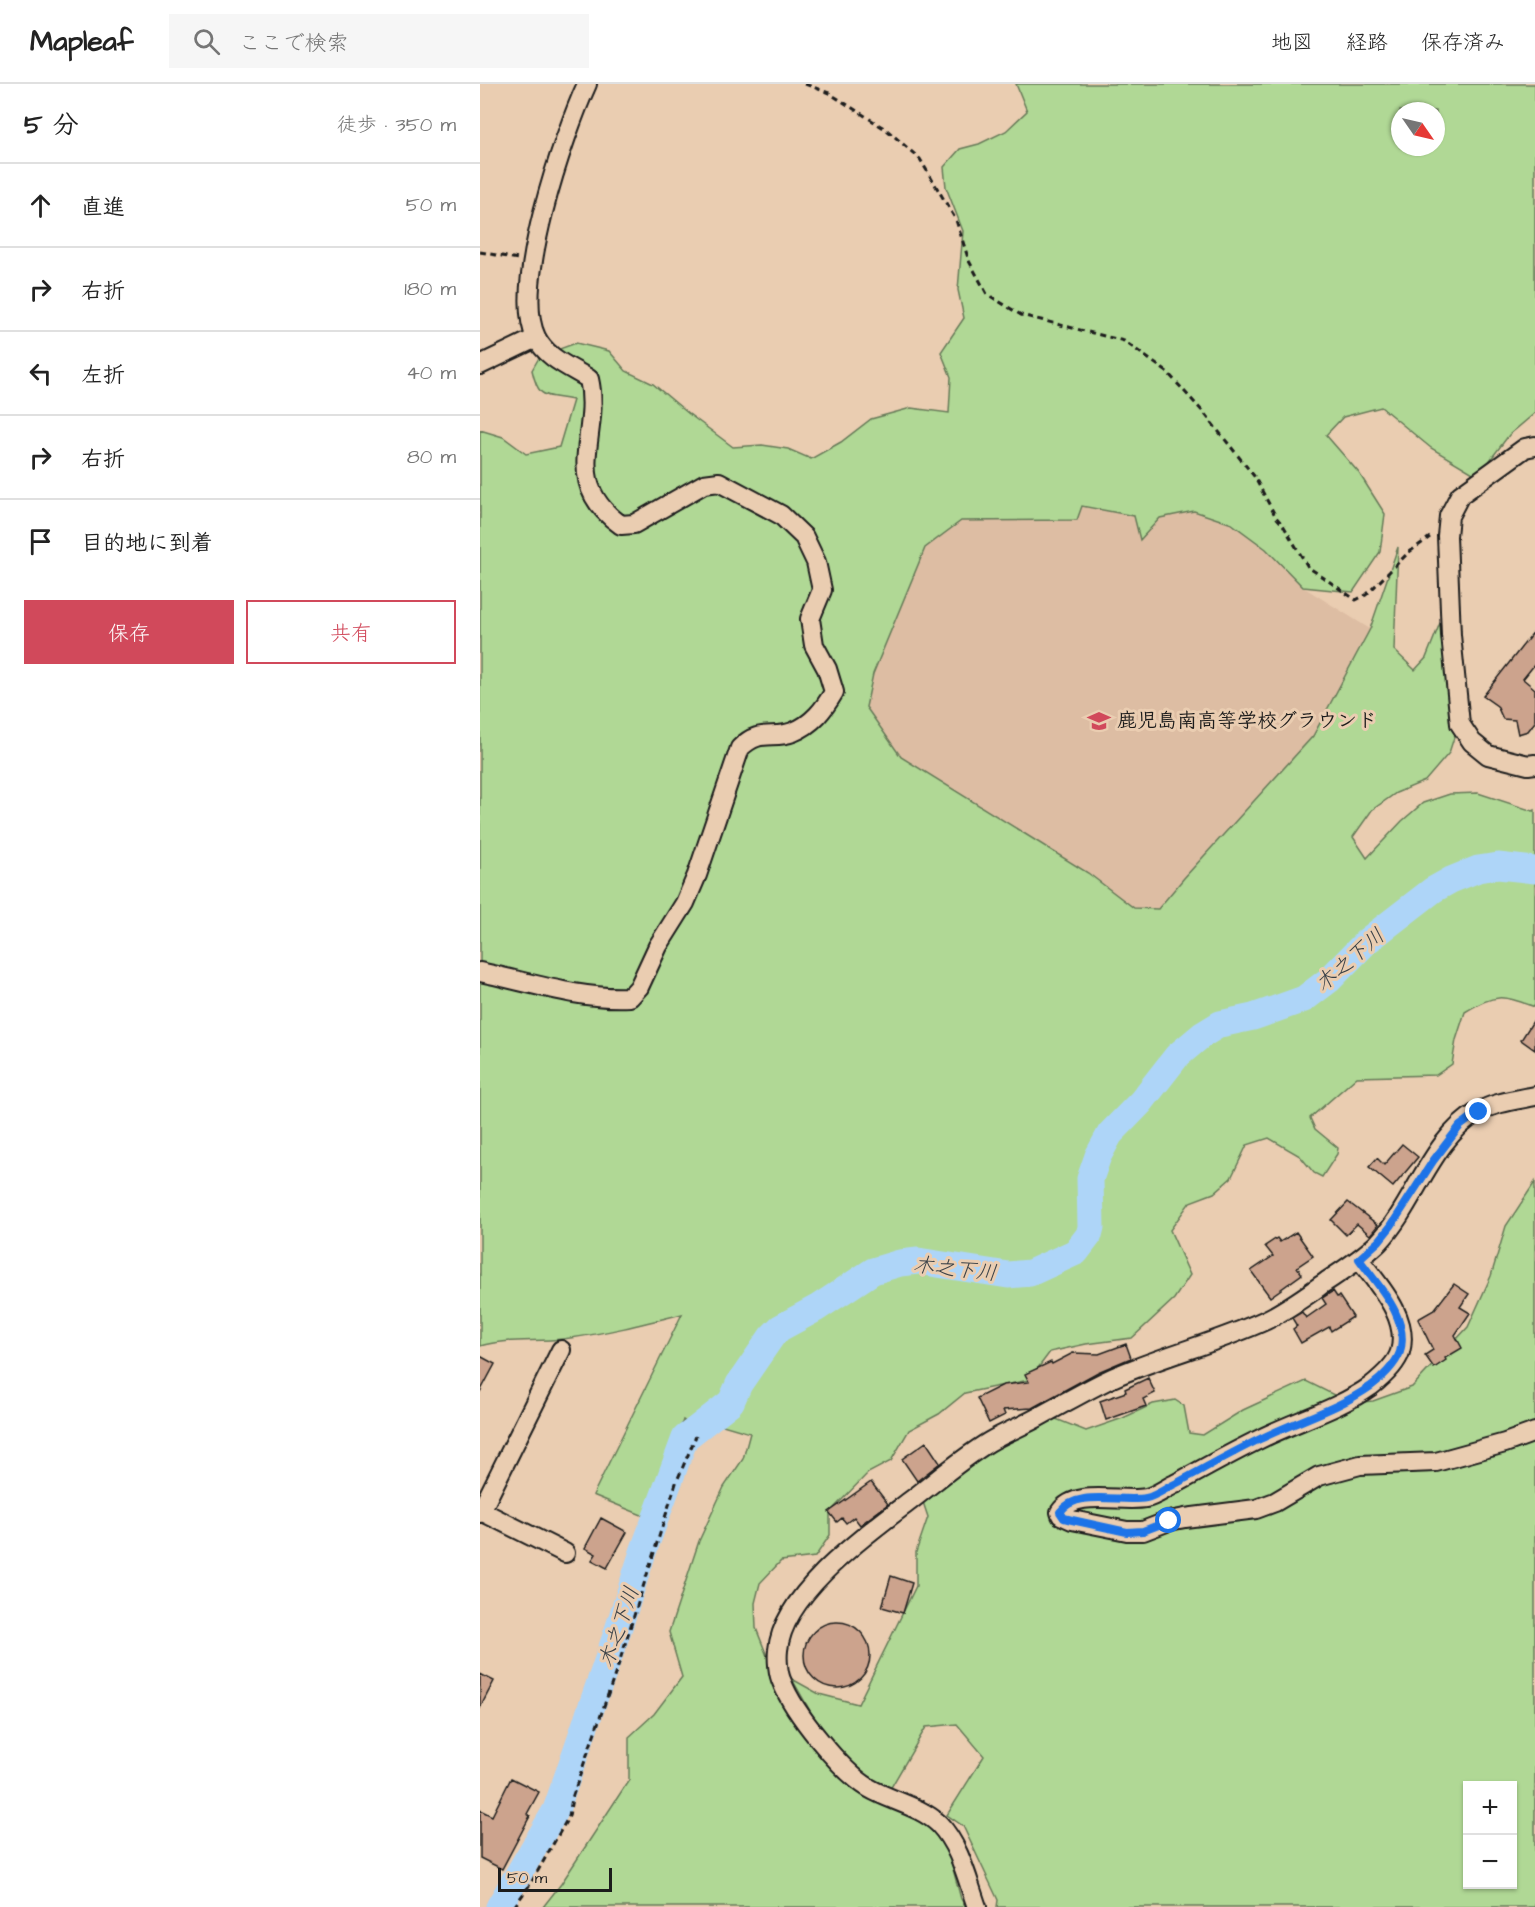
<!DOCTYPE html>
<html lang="ja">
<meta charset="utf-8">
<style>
body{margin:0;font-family:"Architects Daughter","Klee One",sans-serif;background:#f6f6f6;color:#222}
.controls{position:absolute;right:18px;bottom:18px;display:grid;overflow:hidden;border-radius:0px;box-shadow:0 2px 4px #0004}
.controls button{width:54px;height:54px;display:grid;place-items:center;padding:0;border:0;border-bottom:2px solid #e0e0e0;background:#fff;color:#222;font:30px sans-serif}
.compass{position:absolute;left:911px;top:18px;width:54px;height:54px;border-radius:50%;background:#fff;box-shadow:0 2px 4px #0004;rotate:124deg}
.scale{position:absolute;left:18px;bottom:15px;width:114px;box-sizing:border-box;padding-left:6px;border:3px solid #1c1c1c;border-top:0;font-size:16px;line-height:21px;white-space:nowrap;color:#1c1c1c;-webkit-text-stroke:4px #eacdb1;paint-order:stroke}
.stop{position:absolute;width:18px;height:18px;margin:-14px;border:4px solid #1a73e8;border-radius:50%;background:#fff}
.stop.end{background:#1a73e8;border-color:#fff;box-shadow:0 2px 6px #0008}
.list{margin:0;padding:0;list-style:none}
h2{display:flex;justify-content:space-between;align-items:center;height:78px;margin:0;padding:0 24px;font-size:26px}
h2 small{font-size:20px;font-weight:400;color:#767676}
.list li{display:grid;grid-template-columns:39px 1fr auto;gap:18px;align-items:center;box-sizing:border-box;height:84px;padding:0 24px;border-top:2px solid #e0e0e0}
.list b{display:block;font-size:22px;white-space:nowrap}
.list em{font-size:20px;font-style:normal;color:#767676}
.actions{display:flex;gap:12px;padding:18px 24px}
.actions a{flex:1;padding:14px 0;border:2px solid #d1495b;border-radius:0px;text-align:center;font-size:21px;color:#d1495b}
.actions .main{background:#d1495b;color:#fff}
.icon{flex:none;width:33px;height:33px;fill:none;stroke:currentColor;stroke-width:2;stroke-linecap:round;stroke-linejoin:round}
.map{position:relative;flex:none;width:1055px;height:1823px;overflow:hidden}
header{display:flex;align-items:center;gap:36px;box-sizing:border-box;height:84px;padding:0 30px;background:#fff;border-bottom:2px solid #e0e0e0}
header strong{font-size:28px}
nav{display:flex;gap:33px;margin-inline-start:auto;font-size:21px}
.search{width:420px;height:54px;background:#f6f6f6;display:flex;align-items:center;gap:15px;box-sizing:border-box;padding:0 21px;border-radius:0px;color:#767676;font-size:22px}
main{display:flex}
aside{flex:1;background:#fff}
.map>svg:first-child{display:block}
.built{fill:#ddbda3}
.green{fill:#b0d895;stroke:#667a58;stroke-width:1.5;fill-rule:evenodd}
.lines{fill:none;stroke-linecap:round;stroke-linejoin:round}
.river{stroke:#aed5f8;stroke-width:27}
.building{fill:#cca38d;stroke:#1c1c1c;stroke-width:1.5}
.minor-casing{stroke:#1c1c1c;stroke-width:22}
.path{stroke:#1c1c1c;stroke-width:3;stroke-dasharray:6 4.5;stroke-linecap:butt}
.minor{stroke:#eacdb1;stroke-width:18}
.route{stroke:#1a73e8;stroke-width:8}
.labels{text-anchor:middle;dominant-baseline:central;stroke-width:6;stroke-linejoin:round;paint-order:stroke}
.poi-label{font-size:20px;font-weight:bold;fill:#1c1c1c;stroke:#eacdb1;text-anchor:start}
.water-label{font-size:21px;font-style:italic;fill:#394148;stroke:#eacdb1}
</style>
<header>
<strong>Mapleaf</strong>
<div class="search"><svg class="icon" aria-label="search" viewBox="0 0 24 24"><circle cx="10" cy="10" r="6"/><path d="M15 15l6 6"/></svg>ここで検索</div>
<nav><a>地図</a><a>経路</a><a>保存済み</a></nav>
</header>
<main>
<aside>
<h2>5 分<small>徒歩 · 350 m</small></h2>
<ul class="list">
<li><svg class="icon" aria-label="ahead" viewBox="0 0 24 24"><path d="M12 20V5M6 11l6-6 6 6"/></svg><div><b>直進</b></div><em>50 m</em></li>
<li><svg class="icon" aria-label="right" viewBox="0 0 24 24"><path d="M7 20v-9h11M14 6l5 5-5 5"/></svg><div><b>右折</b></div><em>180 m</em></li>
<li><svg class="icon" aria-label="left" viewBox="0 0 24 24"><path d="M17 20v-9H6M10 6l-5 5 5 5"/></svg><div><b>左折</b></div><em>40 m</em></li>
<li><svg class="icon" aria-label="right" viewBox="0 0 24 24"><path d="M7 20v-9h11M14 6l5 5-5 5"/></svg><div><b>右折</b></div><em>80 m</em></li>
<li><svg class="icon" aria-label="arrive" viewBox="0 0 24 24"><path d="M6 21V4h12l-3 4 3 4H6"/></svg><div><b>目的地に到着</b></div></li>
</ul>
<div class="actions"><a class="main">保存</a><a>共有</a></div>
</aside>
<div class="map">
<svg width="1055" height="1823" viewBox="0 0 1055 1823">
<rect width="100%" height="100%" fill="#eacdb1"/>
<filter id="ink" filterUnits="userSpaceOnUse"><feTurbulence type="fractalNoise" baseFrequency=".0167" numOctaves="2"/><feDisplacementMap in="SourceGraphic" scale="12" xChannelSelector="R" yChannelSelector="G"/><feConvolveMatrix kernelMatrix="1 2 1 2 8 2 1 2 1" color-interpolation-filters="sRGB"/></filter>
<g filter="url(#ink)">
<path class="built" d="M601,422L654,432L660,455L680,434L714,427L752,440L786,465L823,503L890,545L833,652L704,794L678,825L654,824L608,789L421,673L386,623L393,590L445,464L481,437L597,436Z"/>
<path class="green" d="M536,0H1055V329L1029,351L998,392L951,364L901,323L863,333L846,351L879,389L905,430L900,468L873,508L823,503L786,465L752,440L714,427L680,434L660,456L654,432L602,422L597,436L481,437L445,464L393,590L386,623L421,673L608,789L654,824L678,825L704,794L833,652L890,545L918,463L914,566L935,586L946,574L960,539L966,534L977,644L969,669L945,697L916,709L892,726L873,753L887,774L922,737L943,719L970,710L998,709L1053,727L1055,726V923C1021,911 1017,909 985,928L976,956L972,980L956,991L877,993L830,1034L835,1045L858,1064L857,1070L842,1093L834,1089L820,1072L789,1054L767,1061L751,1094L734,1109L710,1118L690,1146L710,1191L694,1215L652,1254L606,1260L570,1268L549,1296L485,1309L459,1330L429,1346L411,1377L388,1389L350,1428V1451L335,1473L301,1477L280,1499L275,1519L276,1544L289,1577L295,1605L313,1631L348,1673L455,1744L466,1759L481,1815L486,1823H63L81,1800L149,1696V1653L174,1630L202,1593L189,1548L219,1457L244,1403L263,1375L270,1349L226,1336L217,1346L203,1336L169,1434L113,1411L202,1230C163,1240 124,1250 83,1255C55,1258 27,1254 0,1262V346L23,353L46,370L79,363L93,316C65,310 59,317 52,286L60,272L96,259L129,267L146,287L173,300L209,330L253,363L282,361L308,365L331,375L361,358L391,335L431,324L469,329L471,293L461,268L484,234L478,206L483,147L466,103L464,83L480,65L499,60L526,47L547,27ZM920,27H956V63H920Z
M1055,1098V1823H517L518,1816L483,1742L467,1731L504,1672L477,1640L446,1643L409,1707L387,1695L345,1653L312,1595L339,1610L378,1620L436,1502V1468L448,1433L442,1415L509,1365L571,1333L606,1347L643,1334L673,1320L695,1316L704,1322L709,1349L723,1351L763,1326L826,1297L870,1319L893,1317L932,1303L988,1243L1011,1192L1026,1142ZM988,1702H1032V1800H988Z"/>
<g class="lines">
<path class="river" d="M19,1823L76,1726L138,1546L163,1468L205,1354L251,1318L259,1300L292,1252L300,1244L337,1224L393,1187L420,1179L438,1177L528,1191L550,1189L596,1168L609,1151L611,1143L610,1095L618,1072L630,1050L661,1018L697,972L722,951L740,940L773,933L824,915L849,896L887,857L953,806L971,796L998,785L1018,782L1055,786"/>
</g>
<path class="building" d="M1055,546V580L1043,595L1055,605V638L1048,647L1038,650L1035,636L1023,635L1017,622L1003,612Z
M1055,934V966L1041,956Z
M922,1060L938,1073L913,1103L889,1083L897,1074L904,1081Z
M868,1118L898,1141L890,1151L877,1140L866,1151L851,1136Z
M816,1148L833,1172L817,1183L822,1190L790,1213L771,1187L793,1172L785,1162L797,1154L800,1158Z
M974,1200L989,1210L980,1223L990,1229L975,1251L982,1264L965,1274L966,1276L954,1284L945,1271L953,1266L938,1235L954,1226Z
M853,1207L857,1213L859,1212L873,1233L851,1247L849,1243L821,1259L813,1245L817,1242L812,1234L822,1228L826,1234L846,1220L842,1214Z
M646,1260L651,1274L618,1288L552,1324L523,1326L525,1331L509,1339L497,1314L523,1301L549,1298L545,1290L571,1278L572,1280L593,1269L619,1270Z
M0,1272L15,1280L0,1308Z
M668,1294L675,1309L663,1315L666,1322L626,1336L620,1317L646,1308L645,1305Z
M446,1358L460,1379L437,1397L422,1375Z
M391,1398L408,1420L380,1441L374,1433L366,1439L362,1434L357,1438L349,1428Z
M121,1434L147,1448L127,1484L112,1476L116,1470L105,1464Z
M411,1492L432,1499L423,1529L402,1523Z
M324 1571a33 33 0 1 1 66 0a33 33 0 1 1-66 0Z
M0,1590L14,1597L0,1624Z
M31,1694L59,1708L47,1730L50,1732L22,1785L0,1774V1726L12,1732Z"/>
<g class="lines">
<g class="minor-casing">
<path id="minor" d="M0,281L56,254
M1055,362L1045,364L980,411L969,432L967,452L971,551L980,640L992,658L1008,671L1048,681L1055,680
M0,888C48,898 102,916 150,913L159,903L178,862L205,819L217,791L260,664C280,644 292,656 313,648C333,640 344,625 354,608L347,585L334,561L330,535L342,506L336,478L324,453L301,431L239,398L224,400L154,440L141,441C79,397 122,351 109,295C90,283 66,274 56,253C31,203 84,50 107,0
M879,1175C898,1201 930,1233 920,1268C916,1281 901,1294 891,1302C857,1326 816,1337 780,1355C751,1369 723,1385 695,1400C686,1404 676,1412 666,1414C641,1419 596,1404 580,1428L581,1431L592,1436L647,1447H663L689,1437L705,1434L776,1425L795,1418L839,1392L880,1381L956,1378L1025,1359L1055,1348
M1,1427L85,1469
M0,1429L81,1266
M497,1823C487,1795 480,1762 459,1740C440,1722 411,1717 389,1704C362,1688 313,1628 302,1598C298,1590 297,1575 298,1566C303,1509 388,1449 430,1417C456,1397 481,1375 509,1358C526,1348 545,1341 562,1331C585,1319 608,1305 632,1294C682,1272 736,1259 786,1236C807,1226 827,1211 847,1197C865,1185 884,1173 899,1158C935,1120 951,1055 998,1028C1016,1018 1036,1016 1055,1012"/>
</g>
<path class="path" d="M325,0L349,9L407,46L440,75L476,136L489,177L507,210L541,231L644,257L687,288L724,329L774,392L796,433L803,441L828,483L876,516L886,511L928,469L950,453
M0,168L38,175
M34,1823L51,1799L89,1732L92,1714L139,1579L196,1399L216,1352"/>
<use href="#minor" class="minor"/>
</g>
</g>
<g class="lines" filter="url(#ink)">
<path class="route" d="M689,1437L663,1447L647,1448L592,1436L584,1434L580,1428C597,1404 641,1419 666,1414C676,1412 686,1404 695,1400C723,1385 751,1369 780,1355C816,1337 857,1326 891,1302C901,1295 916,1280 920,1268C930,1233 897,1201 879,1175L899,1157L911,1142L953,1077L980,1042L999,1028"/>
</g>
<defs>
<g id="school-bare" transform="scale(1.8)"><path d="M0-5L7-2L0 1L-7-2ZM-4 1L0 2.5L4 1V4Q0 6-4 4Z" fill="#d1495b" stroke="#eacdb1" stroke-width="2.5" paint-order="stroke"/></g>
</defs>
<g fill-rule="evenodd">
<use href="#school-bare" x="619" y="637"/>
</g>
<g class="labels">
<g class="poi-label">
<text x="637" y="637">鹿児島南高等学校グラウンド</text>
</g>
<g class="water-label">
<text transform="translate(870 876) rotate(-41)">木之下川</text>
<text transform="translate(475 1185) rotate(6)">木之下川</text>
<text transform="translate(139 1543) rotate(-71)">木之下川</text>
</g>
</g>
</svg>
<div class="controls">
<button>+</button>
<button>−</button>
</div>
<svg class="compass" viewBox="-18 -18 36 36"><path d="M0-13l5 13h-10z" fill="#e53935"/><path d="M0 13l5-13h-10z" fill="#767676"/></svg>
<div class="scale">50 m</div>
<div class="stop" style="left:689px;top:1437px"></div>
<div class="stop end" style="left:999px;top:1028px"></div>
</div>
</main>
